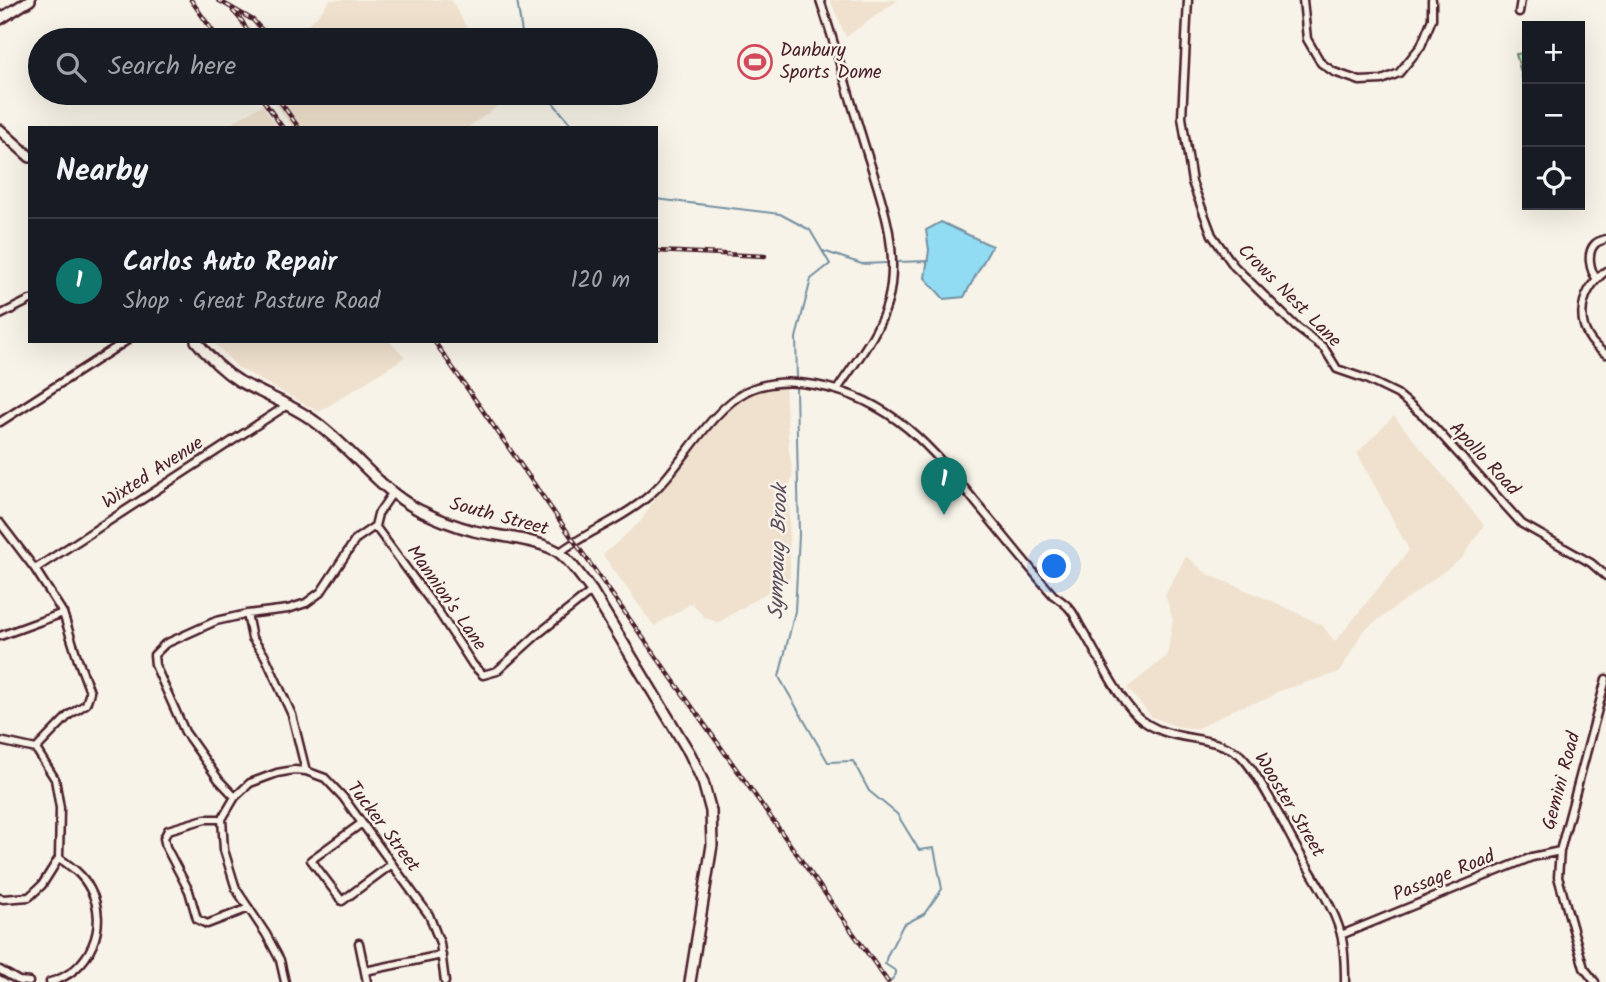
<!DOCTYPE html>
<meta charset="utf-8">
<style>
body{margin:0;font-family:Kalam,sans-serif;background:#242831;color:#f1f3f6}
.controls{position:absolute;right:21px;top:21px;display:grid;overflow:hidden;border-radius:0px;box-shadow:0 7px 28px #0002}
.controls button{width:63px;height:63px;display:grid;place-items:center;padding:0;border:0;border-bottom:2px solid #363941;background:#171b24;color:#f1f3f6;font:35px sans-serif}
.you{position:absolute;left:1055px;top:567px;width:24px;height:24px;margin:-18px;border:5px solid #fff;border-radius:50%;background:#1a73e8;box-shadow:0 0 0 10px #1a73e833}
.badge{display:grid;place-items:center;width:46px;height:46px;border-radius:50%;background:#0f766e;color:#fff;font-size:23px;font-weight:700}
.pin{position:absolute;translate:-50% -58px;filter:drop-shadow(0 2px 4px #0008)}
.pin::after{content:'';position:absolute;top:37px;width:24px;height:21px;background:inherit;clip-path:polygon(0 0,100% 0,50% 100%)}
.list{margin:0;padding:0;list-style:none}
h2{display:flex;justify-content:space-between;align-items:center;height:91px;margin:0;padding:0 28px;font-size:30px}
h2 small{font-size:23px;font-weight:400;color:#9ea1a6}
.list li{display:grid;grid-template-columns:46px 1fr auto;gap:21px;align-items:center;box-sizing:border-box;height:126px;padding:0 28px;border-top:2px solid #363941}
.list b{display:block;font-size:26px;white-space:nowrap}
.list p{margin:0;font-size:23px;white-space:nowrap;color:#9ea1a6}
.list em{font-size:23px;font-style:normal;color:#9ea1a6}
.icon{flex:none;width:38px;height:38px;fill:none;stroke:currentColor;stroke-width:2;stroke-linecap:round;stroke-linejoin:round}
.map{position:relative;flex:none;width:1606px;height:982px;overflow:hidden}
.search{position:absolute;background:#171b24;box-shadow:0 7px 28px #0002;left:28px;top:28px;width:630px;height:77px;display:flex;align-items:center;gap:18px;box-sizing:border-box;padding:0 24px;border-radius:38px;color:#9ea1a6;font-size:26px}
.panel{position:absolute;background:#171b24;box-shadow:0 7px 28px #0002;left:28px;top:126px;width:630px;height:217px;border-radius:0px}
.map>svg:first-child{display:block}
.built{fill:#efe1cd}
.green{fill:#adeaaf;stroke:#7c846d;stroke-width:2}
.water{fill:#91dcf2;stroke:#7590a2;stroke-width:2}
.lines{fill:none;stroke-linecap:round;stroke-linejoin:round}
.stream{stroke:#7590a2;stroke-width:2}
.street-casing{stroke:#4a1f2b;stroke-width:11}
.secondary-casing{stroke:#4a1f2b;stroke-width:14}
.street{stroke:#f7f3e8;stroke-width:6}
.secondary{stroke:#f7f3e8;stroke-width:9}
.rail-casing{stroke:#4a1f2b;stroke-width:4.5}
.rail{stroke:#f7f3e8;stroke-width:2;stroke-dasharray:5;stroke-linecap:butt}
.labels{text-anchor:middle;dominant-baseline:central;stroke-width:5;stroke-linejoin:round;paint-order:stroke}
.poi-label{font-size:19px;fill:#4a1f2b;stroke:#f7f3e8;text-anchor:start}
.street-label{font-size:19px;fill:#4a1f2b;stroke:#f7f3e8}
.water-label{font-size:21px;font-style:italic;fill:#5c4e5d;stroke:#f7f3e8}
</style>
<div class="map">
<svg width="1606" height="982" viewBox="0 0 1606 982">
<rect width="100%" height="100%" fill="#f7f3e8"/>
<filter id="ink" filterUnits="userSpaceOnUse"><feTurbulence type="fractalNoise" baseFrequency=".0143" numOctaves="2"/><feDisplacementMap in="SourceGraphic" scale="14" xChannelSelector="R" yChannelSelector="G"/><feConvolveMatrix kernelMatrix="1 2 1 2 8 2 1 2 1" color-interpolation-filters="sRGB"/></filter>
<g filter="url(#ink)">
<path class="built" d="M330,0H451L474,40H288L317,17Z
M830,0H898L846,37Z
M265,26L277,40H245Z
M268,93H497L501,104L467,128H293Z
M262,105L278,128H223Z
M213,341H389L405,357L319,412L237,367Z
M785,386L789,451L793,475L789,487L790,578L718,623L704,617L692,603L654,626L603,555L642,520L657,495L723,411L743,396Z
M1394,416L1484,525L1462,558L1363,631L1340,672L1276,692L1267,699L1237,708L1196,729L1176,726L1152,717L1127,688L1167,656L1173,620L1165,595L1186,556L1207,574L1272,601L1322,625L1335,642L1409,550L1357,453Z"/>
<path class="green" d="M1523,53L1527,71V97L1516,54Z"/>
<path class="water" d="M941,222L992,246L964,297L944,299L925,278L929,250L926,230Z"/>
<g class="lines">
<path class="stream" d="M517,0L523,40
M547,93L550,99L574,128
M656,199L780,214L810,230L830,264L811,279L796,338L797,379
M823,251L862,264L886,263
M897,262L929,261
M796,388L799,535L795,611L779,677L828,762L853,761L869,791L897,814L919,850L934,848L942,889L924,914L903,925L887,956L885,964L896,971V974L890,982"/>
<g class="street-casing">
<path id="street" d="M820,0C835,44 847,89 861,134C877,189 902,243 888,301C879,334 855,362 837,390
M1188,0L1182,117L1192,182L1212,235L1234,266L1295,326L1324,348L1337,369L1366,379L1397,394L1425,417L1522,524L1591,563L1606,576
M1303,0L1307,39L1321,63L1334,72L1360,81L1382,80L1399,73L1421,46L1432,19V0
M1519,12L1521,0
M1606,271C1576,293 1573,333 1606,354
M1597,279C1590,271 1586,253 1595,244C1598,241 1602,240 1606,239
M0,315L30,300
M0,422L126,341
M393,492L378,514L375,526L440,614L473,665L483,675L497,671L538,634L592,591
M0,523L35,569L63,613L78,660L90,692L86,704L69,715L36,749L0,741
M559,553C586,532 619,521 645,499C680,471 706,413 747,391C768,381 793,381 815,385C892,399 931,447 978,505C1003,535 1027,565 1053,595C1058,599 1065,603 1069,608C1074,613 1077,621 1080,626C1097,653 1115,694 1137,716C1166,743 1205,733 1236,752C1253,762 1284,825 1295,845C1311,874 1332,902 1341,934C1345,950 1345,966 1345,982
M35,569L289,404
M247,614L252,638L265,656L292,715L306,771
M0,636L63,613
M36,749L55,779L60,808L59,858C72,867 83,875 90,889C110,925 90,972 50,982
M235,797L219,780L185,732L155,665L154,655L165,644L216,621L247,614L288,609L306,603L321,592L356,539L375,526
M222,819H205L168,830L164,838L166,847L189,891L197,919L207,924L249,908
M362,823L311,860L342,901L392,864
M0,898L3,899L29,897L42,885L59,858
M1341,935L1532,857L1560,851
M359,943L367,982
M0,970L19,981L29,982
M365,971L442,955
M285,982L280,960L266,934L236,889L224,850L222,819L235,797L250,783L277,773L294,770L306,771L325,778L343,797L429,915L440,943L445,982
M1595,982L1584,968L1558,877L1560,851L1606,679"/>
</g>
<g class="secondary-casing">
<path id="secondary" d="M0,19L30,0
M0,130L30,157
M196,341C208,356 223,371 239,381C264,395 291,404 314,421C351,447 378,489 419,510C437,519 455,526 474,531C496,536 544,540 561,554C573,564 582,578 592,591L690,754L703,782L711,811L712,845L690,982"/>
</g>
<use href="#street" class="street"/>
<use href="#secondary" class="secondary"/>
<g class="rail-casing">
<path id="rail" d="M191,0L219,40
M218,0L253,20L271,40
M233,11L242,21L252,40
M258,93L283,128
M274,93L299,128
M656,251L765,256
M434,341L574,541L888,982"/>
</g>
<use href="#rail" class="rail"/>
</g>
</g>
<defs>
<g id="stadium-ring" transform="scale(1.75)"><circle r="9.5" fill="#f7f3e8" stroke="#d1495b" stroke-width="1.5"/><path d="M0-5a6.5 5 0 1 0 0 10a6.5 5 0 1 0 0-10ZM-3.5-1.8h7v3.6h-7Z" fill="#d1495b"/></g>
</defs>
<g fill-rule="evenodd">
<use href="#stadium-ring" x="755" y="62"/>
</g>
<g class="labels">
<g class="poi-label">
<text x="780" y="51">Danbury<tspan x="780" dy="22">Sports Dome</tspan></text>
</g>
<g class="street-label">
<text transform="translate(1289 296) rotate(45)">Crows Nest Lane</text>
<text transform="translate(1484 459) rotate(47)">Apollo Road</text>
<text transform="translate(153 473) rotate(-33)">Wixted Avenue</text>
<text transform="translate(499 517) rotate(15)">South Street</text>
<text transform="translate(446 598) rotate(55)">Mannion's Lane</text>
<text transform="translate(1562 781) rotate(-75)">Gemini Road</text>
<text transform="translate(1289 805) rotate(59)">Wooster Street</text>
<text transform="translate(383 827) rotate(53)">Tucker Street</text>
<text transform="translate(1444 876) rotate(-22)">Passage Road</text>
</g>
<g class="water-label">
<text transform="translate(779 552) rotate(-88)">Sympaug Brook</text>
</g>
</g>
</svg>
<div class="controls">
<button>+</button>
<button>−</button>
<button><svg class="icon" aria-label="locate" viewBox="0 0 24 24"><circle cx="12" cy="12" r="6"/><path d="M12 2v4M12 18v4M2 12h4M18 12h4"/></svg></button>
</div>
<div class="you"></div>
<div class="pin badge" style="left:944px;top:515px">1</div>
<div class="search"><svg class="icon" aria-label="search" viewBox="0 0 24 24"><circle cx="10" cy="10" r="6"/><path d="M15 15l6 6"/></svg>Search here</div>
<section class="panel">
<h2>Nearby<small></small></h2>
<ul class="list">
<li><span class="badge">1</span><div><b>Carlos Auto Repair</b><p>Shop · Great Pasture Road</p></div><em>120 m</em></li>
</ul>
</section>
</div>
